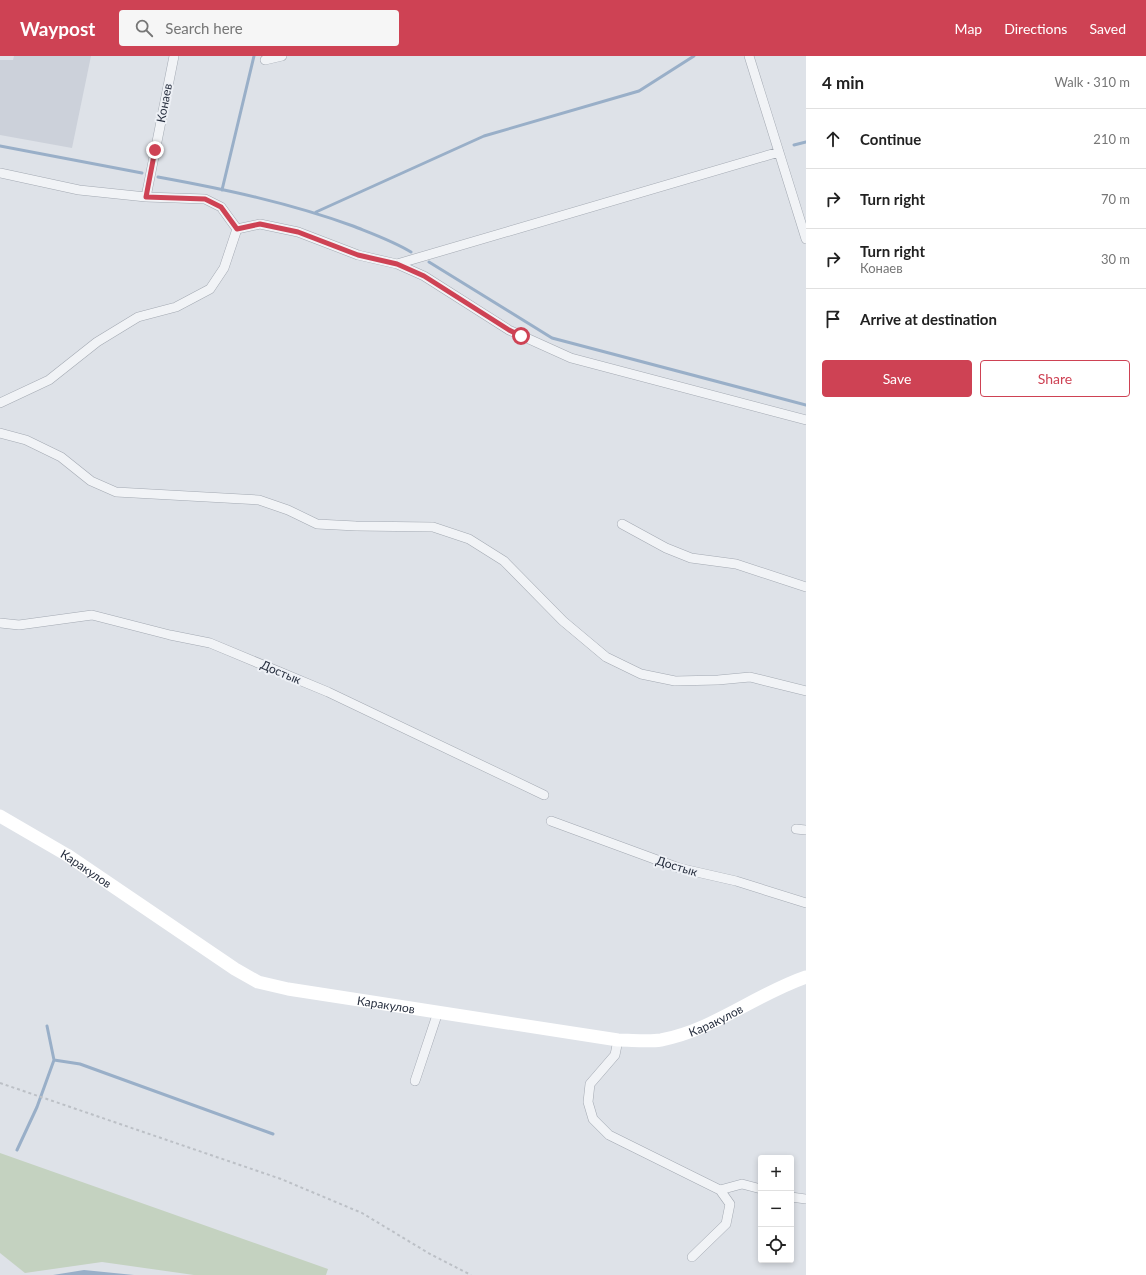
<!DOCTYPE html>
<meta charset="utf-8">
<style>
body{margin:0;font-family:Lato,sans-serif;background:#f6f6f6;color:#222}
.controls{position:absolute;right:12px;bottom:12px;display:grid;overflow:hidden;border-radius:4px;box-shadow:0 2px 6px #0003}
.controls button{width:36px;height:36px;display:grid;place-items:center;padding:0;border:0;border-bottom:1px solid #e0e0e0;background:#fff;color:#222;font:20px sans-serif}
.stop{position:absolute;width:12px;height:12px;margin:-9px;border:3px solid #ce4254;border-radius:50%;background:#fff}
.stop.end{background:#ce4254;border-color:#fff;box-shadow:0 1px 4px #0008}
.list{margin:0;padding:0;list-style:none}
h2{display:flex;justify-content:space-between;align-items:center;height:52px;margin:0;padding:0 16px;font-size:17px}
h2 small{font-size:13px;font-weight:400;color:#767676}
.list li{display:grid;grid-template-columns:26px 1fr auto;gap:12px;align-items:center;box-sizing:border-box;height:60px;padding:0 16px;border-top:1px solid #e0e0e0}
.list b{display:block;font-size:15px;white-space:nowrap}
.list p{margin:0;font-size:13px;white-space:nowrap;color:#767676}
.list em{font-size:13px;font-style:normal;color:#767676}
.actions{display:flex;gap:8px;padding:12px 16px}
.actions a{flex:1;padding:9px 0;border:1px solid #ce4254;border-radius:4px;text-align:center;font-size:14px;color:#ce4254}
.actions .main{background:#ce4254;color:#fff}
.icon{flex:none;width:22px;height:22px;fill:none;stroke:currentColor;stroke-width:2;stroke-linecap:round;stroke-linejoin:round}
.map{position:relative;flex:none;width:806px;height:1219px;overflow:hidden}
header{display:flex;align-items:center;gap:24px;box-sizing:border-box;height:56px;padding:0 20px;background:#ce4254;color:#fff}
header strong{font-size:19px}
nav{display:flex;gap:22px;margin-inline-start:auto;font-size:14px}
.search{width:280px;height:36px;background:#f6f6f6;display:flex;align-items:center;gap:10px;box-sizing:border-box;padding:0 14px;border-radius:4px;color:#767676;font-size:15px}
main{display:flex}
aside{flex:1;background:#fff}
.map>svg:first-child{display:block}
.built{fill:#ccd1da}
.green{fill:#c4d2c0}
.water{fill:#99afc8}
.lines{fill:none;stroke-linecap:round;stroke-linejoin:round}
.stream{stroke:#99afc8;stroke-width:3}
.street-casing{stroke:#a3a9b2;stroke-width:10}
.path{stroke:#bcc0c6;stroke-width:2;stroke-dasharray:3 3;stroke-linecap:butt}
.street{stroke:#f1f3f6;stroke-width:9}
.secondary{stroke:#fff;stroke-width:13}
.route{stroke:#ce4254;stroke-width:5}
.labels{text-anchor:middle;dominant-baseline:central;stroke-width:4;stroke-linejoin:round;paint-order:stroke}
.street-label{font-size:12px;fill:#272f3f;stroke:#eef1f6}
</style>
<header>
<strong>Waypost</strong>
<div class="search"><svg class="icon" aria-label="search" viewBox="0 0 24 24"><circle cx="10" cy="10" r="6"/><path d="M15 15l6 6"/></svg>Search here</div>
<nav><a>Map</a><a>Directions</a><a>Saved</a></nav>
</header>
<main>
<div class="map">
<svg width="806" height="1219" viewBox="0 0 806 1219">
<rect width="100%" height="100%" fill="#dee2e8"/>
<path class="built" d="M14,0H91L72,92L0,79V4H13Z"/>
<path class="green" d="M0,1097L328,1213L326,1219H194L102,1206L25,1217L0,1197Z"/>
<path class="water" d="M84,1214L134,1219H53Z"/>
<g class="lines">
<path class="stream" d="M794,89L806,86
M0,90L142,117
M158,121C224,133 290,147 353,170C373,178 393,185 411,196
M222,134L254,0
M316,156L484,80L639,35L694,0
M429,206L552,282L806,349
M47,970L54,1004
M17,1094L37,1051L54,1004L80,1008L273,1078"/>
<g class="street-casing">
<path id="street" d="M749,0L806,183
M265,4L282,0
M0,117L79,134L146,141L205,143L221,151L237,173L260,168L298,176L358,199L397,208L424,220L509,274L571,302L806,364
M146,141L174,0
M397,208L779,96
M0,347L49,324L97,286L138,261L176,251L210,233L224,212L237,173
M0,377L26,384L61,401L91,425L116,436L259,444L288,454L317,468L356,470L433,471L469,483L504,505L563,565L606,601L641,618L675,625L718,624L750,621L806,635
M622,468L666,492L691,502L736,508L806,531
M0,567L19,569L92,559L170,579L210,587L328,636L544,739
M551,765L679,812L736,825L806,847
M796,773L806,774
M618,984L615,999L590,1028L588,1046L593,1063L609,1079L720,1134L730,1148L726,1168L692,1201
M415,1025L438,956
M720,1134L742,1128L761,1133
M791,1141L806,1143"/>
</g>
<path class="path" d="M0,1027L281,1123L362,1157L430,1198L471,1219"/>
<use href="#street" class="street"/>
<path class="secondary" id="s1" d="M0,760L67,799L235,913L258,926L288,933L618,984C632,984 648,986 661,984C714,974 756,938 806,921"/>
</g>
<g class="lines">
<path class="route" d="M155,94L146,141L205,143L221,151L237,173L260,168L298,176L358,199L397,208L424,220L509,274L521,280"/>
</g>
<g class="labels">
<g class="street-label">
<text transform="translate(164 47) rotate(-79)">Конаев</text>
<text transform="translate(281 616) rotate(23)">Достык</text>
<text transform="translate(677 810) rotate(17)">Достык</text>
<text stroke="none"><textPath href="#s1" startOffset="101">Каракулов</textPath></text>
<text stroke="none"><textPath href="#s1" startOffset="437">Каракулов</textPath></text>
<text stroke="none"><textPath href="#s1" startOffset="773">Каракулов</textPath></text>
</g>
</g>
</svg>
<div class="controls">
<button>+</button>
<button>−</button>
<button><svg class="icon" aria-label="locate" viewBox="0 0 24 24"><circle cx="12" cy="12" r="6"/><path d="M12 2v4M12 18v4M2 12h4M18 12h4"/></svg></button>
</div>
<div class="stop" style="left:521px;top:280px"></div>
<div class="stop end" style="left:155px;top:94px"></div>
</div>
<aside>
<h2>4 min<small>Walk · 310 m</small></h2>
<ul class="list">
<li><svg class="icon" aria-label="ahead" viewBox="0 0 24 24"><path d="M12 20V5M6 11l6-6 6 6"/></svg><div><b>Continue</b></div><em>210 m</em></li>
<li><svg class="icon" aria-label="right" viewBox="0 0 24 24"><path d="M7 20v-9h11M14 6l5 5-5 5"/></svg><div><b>Turn right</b></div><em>70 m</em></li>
<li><svg class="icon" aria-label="right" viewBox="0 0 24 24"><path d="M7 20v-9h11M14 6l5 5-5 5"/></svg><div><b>Turn right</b><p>Конаев</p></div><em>30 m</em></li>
<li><svg class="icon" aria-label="arrive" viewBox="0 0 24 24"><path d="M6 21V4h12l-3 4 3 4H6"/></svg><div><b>Arrive at destination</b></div></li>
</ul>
<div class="actions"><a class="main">Save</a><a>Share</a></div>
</aside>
</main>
